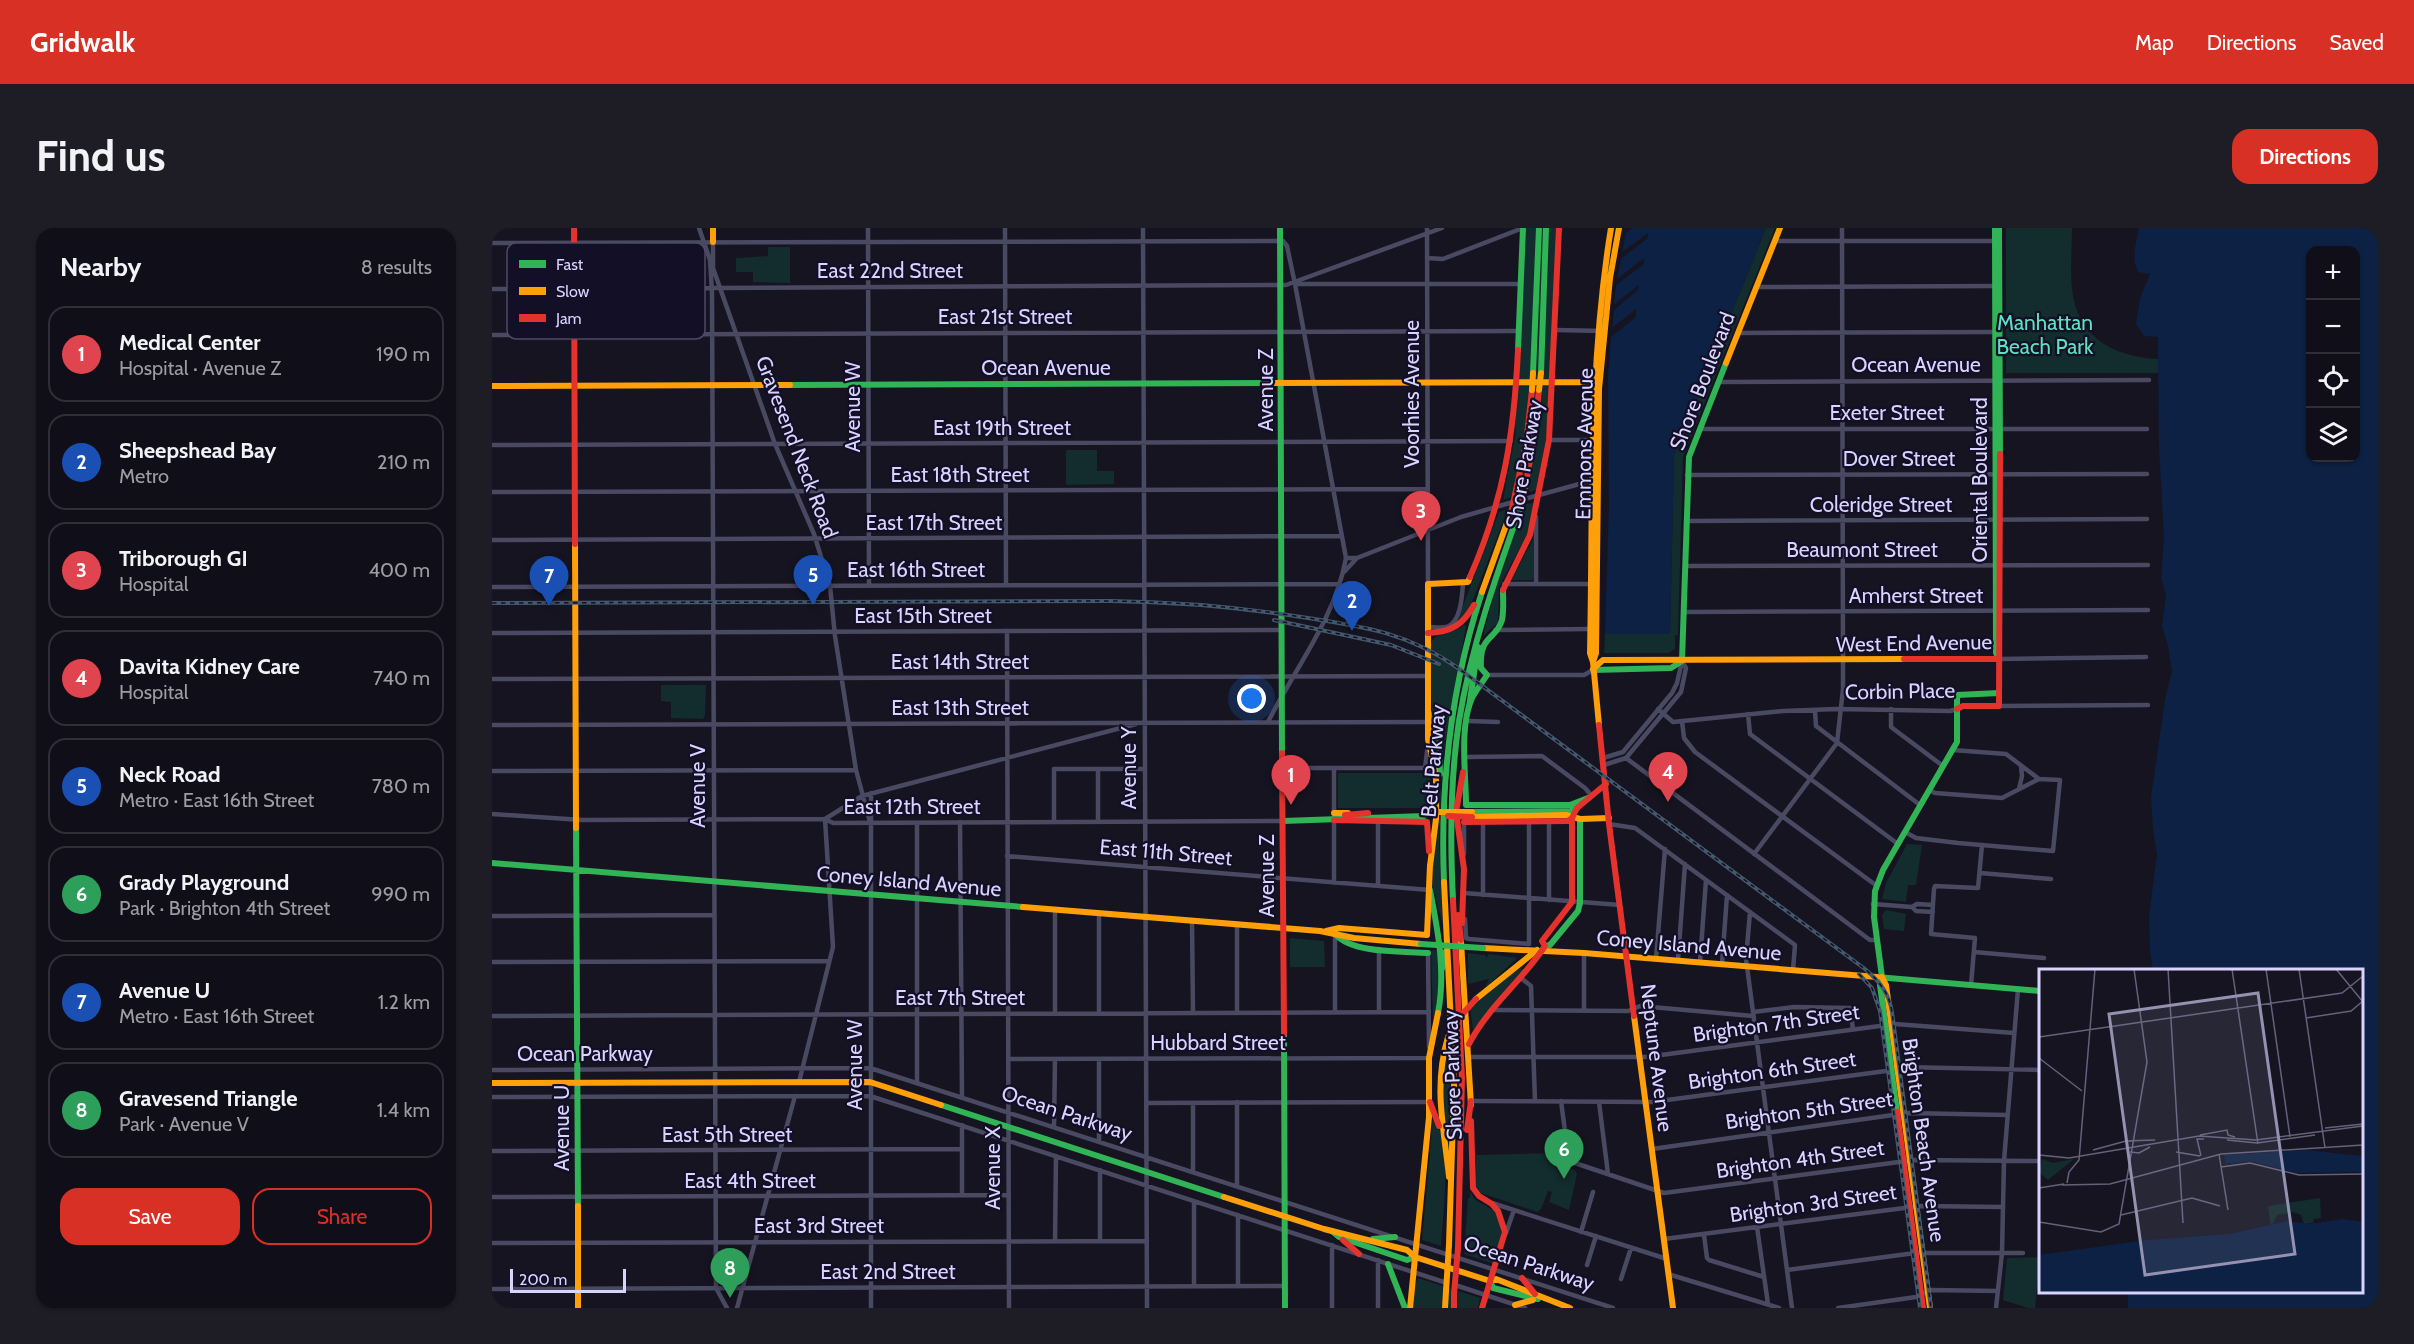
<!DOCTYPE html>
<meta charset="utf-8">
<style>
body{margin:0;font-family:Cabin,sans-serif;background:#1e1d26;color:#f1f3f6}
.controls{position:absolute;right:18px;top:18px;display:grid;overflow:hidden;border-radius:12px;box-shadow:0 2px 4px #0004}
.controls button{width:54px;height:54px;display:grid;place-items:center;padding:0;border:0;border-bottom:2px solid #302f38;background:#100f19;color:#f1f3f6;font:30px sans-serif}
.scale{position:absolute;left:18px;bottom:15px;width:116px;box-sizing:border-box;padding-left:6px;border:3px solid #d9d4ff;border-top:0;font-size:16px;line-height:21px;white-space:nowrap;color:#d9d4ff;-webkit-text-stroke:4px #130f26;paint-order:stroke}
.you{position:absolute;left:760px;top:471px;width:21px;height:21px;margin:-15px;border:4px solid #fff;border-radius:50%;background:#1a73e8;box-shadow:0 0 0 9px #1a73e833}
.badge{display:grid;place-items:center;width:39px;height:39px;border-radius:50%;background:#d93025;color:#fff;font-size:20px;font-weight:700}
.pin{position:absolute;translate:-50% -50px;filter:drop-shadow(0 2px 3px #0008)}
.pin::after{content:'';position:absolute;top:32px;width:21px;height:18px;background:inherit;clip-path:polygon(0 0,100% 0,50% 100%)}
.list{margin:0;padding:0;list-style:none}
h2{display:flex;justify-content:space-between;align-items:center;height:78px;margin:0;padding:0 24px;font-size:26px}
h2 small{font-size:20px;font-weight:400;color:#9c9ca2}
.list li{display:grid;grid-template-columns:39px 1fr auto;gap:18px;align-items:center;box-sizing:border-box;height:96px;margin:0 12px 12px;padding:0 12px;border:2px solid #302f38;border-radius:18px}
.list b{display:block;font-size:22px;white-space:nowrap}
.list p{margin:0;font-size:20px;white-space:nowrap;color:#9c9ca2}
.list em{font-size:20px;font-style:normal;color:#9c9ca2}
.actions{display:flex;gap:12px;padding:18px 24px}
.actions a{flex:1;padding:14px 0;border:2px solid #d93025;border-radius:18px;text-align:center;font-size:21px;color:#d93025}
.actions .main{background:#d93025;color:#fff}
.icon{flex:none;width:33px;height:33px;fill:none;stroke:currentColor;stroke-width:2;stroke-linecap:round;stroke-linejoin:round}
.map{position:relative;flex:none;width:1886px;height:1080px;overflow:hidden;border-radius:18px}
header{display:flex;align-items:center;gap:36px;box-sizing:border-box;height:84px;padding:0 30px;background:#d93025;color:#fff}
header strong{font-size:28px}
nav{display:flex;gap:33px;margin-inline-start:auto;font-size:21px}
.intro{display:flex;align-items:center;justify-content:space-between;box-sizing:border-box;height:144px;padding:0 36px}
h1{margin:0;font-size:42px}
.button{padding:15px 27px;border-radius:18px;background:#d93025;color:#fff;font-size:21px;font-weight:700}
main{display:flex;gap:36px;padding:0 36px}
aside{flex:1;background:#100f19;border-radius:18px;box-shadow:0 2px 4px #0004}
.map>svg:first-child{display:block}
.green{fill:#132c2d}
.water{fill:#0d2144;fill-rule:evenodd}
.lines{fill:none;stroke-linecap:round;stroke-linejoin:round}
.street{stroke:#4a4962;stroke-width:4.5}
.fast{stroke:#30b455;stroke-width:6}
.slow{stroke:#ff9f0a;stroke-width:6}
.jam{stroke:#e5322d;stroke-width:6}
.rail-casing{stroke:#43596b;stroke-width:4}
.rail{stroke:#130f26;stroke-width:1.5;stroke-dasharray:4.5;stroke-linecap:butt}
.fast-bridge{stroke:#30b455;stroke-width:6}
.slow-bridge{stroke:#ff9f0a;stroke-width:6}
.jam-bridge{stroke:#e5322d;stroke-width:6}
.labels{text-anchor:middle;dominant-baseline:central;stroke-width:4.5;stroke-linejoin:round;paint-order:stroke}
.street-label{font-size:21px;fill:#d9d4ff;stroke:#130f26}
.park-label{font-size:21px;fill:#5fe0c0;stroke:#130f26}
.inset-road{fill:none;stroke:#64617a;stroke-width:1.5}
.view{fill:#9591b1;fill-opacity:0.15;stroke:#9591b1;stroke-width:3}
.inset-edge{fill:none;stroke:#d9d4ff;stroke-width:3}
.key{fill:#130f26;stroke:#4e4a67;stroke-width:1.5}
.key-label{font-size:16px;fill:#d9d4ff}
</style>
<header>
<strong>Gridwalk</strong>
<nav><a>Map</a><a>Directions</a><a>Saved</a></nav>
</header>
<div class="intro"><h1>Find us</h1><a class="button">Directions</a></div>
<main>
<aside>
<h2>Nearby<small>8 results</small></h2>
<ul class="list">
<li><span class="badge" style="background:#e0444e">1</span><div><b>Medical Center</b><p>Hospital · Avenue Z</p></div><em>190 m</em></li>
<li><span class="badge" style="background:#1a4fb4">2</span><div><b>Sheepshead Bay</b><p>Metro</p></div><em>210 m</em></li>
<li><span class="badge" style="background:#e0444e">3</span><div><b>Triborough GI</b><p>Hospital</p></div><em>400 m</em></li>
<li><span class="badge" style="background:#e0444e">4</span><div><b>Davita Kidney Care</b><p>Hospital</p></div><em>740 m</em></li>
<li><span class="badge" style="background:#1a4fb4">5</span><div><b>Neck Road</b><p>Metro · East 16th Street</p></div><em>780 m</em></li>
<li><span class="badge" style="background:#2e9e5b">6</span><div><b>Grady Playground</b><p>Park · Brighton 4th Street</p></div><em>990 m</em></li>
<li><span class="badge" style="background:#1a4fb4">7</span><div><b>Avenue U</b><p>Metro · East 16th Street</p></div><em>1.2 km</em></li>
<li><span class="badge" style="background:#2e9e5b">8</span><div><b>Gravesend Triangle</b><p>Park · Avenue V</p></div><em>1.4 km</em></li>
</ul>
<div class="actions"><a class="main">Save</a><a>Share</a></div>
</aside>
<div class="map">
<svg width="1886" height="1080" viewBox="0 0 1886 1080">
<rect width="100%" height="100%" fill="#161421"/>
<path class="green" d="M1033,0H1066L1060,146L1058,147L1054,212L1044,262L1011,272L1023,208Z
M1274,0H1283L1191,229L1186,407H1183V421L1177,425H1112L1113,406H1178L1182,227Z
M1514,0H1580C1580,20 1578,41 1580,61C1585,110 1623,129 1666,131L1667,145H1514Z
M276,19H298V55L261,54V44H244V30L276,28Z
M574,222H605V243H622V256L574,257Z
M1042,275L1037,303L1007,359L1006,395L991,408L1004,358L1032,276Z
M1016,281L975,387L964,396L1007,284Z
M1041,312V350L1040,352H1019Z
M972,397L974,398L951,527L940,482L939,416C943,402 962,407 972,397Z
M169,457H214L213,487L211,491L179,490V474L169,473Z
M846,545H933L938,549L940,580H846Z
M947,555L949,564L947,617L951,698L941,660V633L946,604Z
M1415,616L1430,617L1424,657H1416L1414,674L1390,671L1394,655Z
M1394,682L1414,686L1412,703L1392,701L1390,687Z
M798,710L832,713L833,739H798Z
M939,722L948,723V759L941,795Z
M976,725L993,727L994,730L997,726L1025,730L993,760L997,751L976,756Z
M1029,740L1032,742L981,802L978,780L1010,752Z
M958,810V920H956L951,881L950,844Z
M941,889C961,914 951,986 949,1018L930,1012Z
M1069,925L1071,937L1083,942L1085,946L1077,982L1057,974L1060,964L1056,963L1049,981L1045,984L989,965L984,959V927Z
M978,963C982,973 987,974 996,979C1019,991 1008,1017 1002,1036L972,1026L976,970H978Z
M1548,1029L1543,1080H1536L1511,1072L1515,1030Z
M926,1050L988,1070L986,1080H920L923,1056Z"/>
<path class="water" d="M1140,0H1274L1182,227L1178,406H1113L1117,279L1116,148L1119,109L1144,89V81L1120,100L1122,82L1146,62L1147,57L1122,76L1124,57L1152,36V30L1125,51L1129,31L1156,10V5L1130,24L1134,5Z
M1647,0H1886V1080H1636V1064H1870V742H1661L1658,723L1657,688L1665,627L1661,600L1659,570L1673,471L1680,443L1676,418L1670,398L1674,367L1669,349L1672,309L1667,220L1666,109L1652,108L1644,96L1648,70L1658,46L1646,44C1639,29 1644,16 1647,0ZM1818,22H1864V230H1818Z"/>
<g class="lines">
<path class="street" d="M207,0L218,32L220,64L224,1060L235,1080
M376,0L377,358
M513,0L514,357
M651,0L655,1080
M935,0L936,356
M1283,13H1505
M221,14V40L283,216L322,306L338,358L343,408L364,542L378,594
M0,15L791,13L795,18L803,56L854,330C843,391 803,440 776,494
M935,30L951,31L1031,0
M803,56H1027
M1264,59L1505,58
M0,61L794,57L950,0
M1064,102L1112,103
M1246,105L1505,104
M0,107L1025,103
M1227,154L1657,152
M1208,201H1655
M1057,212H1102
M0,217L1019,213
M1195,247L1655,246
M0,264L936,261
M1029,272L1102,252
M1044,289V355
M1194,293L1655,291
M0,312L849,308
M854,330H865L969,289L1021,274
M1193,338L1656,337
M852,344L865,330
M1012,356H1102
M0,359L847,356
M1192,384L1656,382
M937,399C943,399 951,401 957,398C969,391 970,368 971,356
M1003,402L1098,401
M515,403L517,1080
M0,405L790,402
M1507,431L1654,429
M995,447H1092L1101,442
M0,451L936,448
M1507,478L1656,477
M1166,481L1181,494L1291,483L1344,481L1458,483L1465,481
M1399,481V499L1451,538
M1323,482L1324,498L1428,577
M1256,486L1258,506L1406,616
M976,493L1006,494
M1190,493L1192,510L1203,524L1385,658
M0,497L936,494
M974,529L1050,528L1093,560L1099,567
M1111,530L1131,524L1180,465L1185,455L1190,433
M1134,530L1378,712H1385
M1134,530L1189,464L1194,440L1190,433
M1112,537L1134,530
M790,540H933L942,549
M842,540V655
M933,540L936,516
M606,541V594
M0,543L364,542
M1527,561L1530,548L1529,538
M1437,562L1443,565L1510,570L1547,551
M379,565V1080
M0,586L90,592L333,591L341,595L791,593
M468,594L470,868
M562,594V541H653
M886,594V658
M1057,594V672
M1117,596L1143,600L1303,717L1301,742
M1413,604L1424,610L1466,615L1561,623L1568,552L1547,551L1514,526L1461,522
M972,626V594
M1262,626L1345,515L1351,461V432L1350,0
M515,628L938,662
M1488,645L1559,651
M972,665L1128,677
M991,667V594
M1381,676L1420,679L1424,683L1441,684
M1420,679L1425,676L1441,677
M563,681V785
M1258,684L1254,731L1256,746L1300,1080
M607,685V785
M0,688L222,687
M973,691L974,710L977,711L1037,716V594
M700,693L701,785
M843,706V784
M887,721V784
M1482,724L1552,730
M936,725L937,819
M1092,725V783
M1164,731L1173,621
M1186,732L1193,636
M0,734L337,733
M1208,734L1214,652
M1230,736L1235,667
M1029,750L1039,758L1043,873
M1479,757L1483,710L1439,706L1442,661L1443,658L1486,660L1490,617
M1000,782L1136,783L1148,778L1261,788
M1261,784L1302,779L1358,780L1361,801
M745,785V696
M0,788L937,784
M978,829H1154L1403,796L1522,805
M516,831L937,830V828
M607,831V914
M0,842L378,840L1121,1080
M307,854L341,719L333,591L370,568L644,496
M425,854V595
M0,869L378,868L955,1055
M979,873L1160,874L1394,843L1409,839L1548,842
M1069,873L1077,933L1172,965L1422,932L1548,933
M1107,874L1116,946
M654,875L938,874
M562,899L563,831
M1160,921L1415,885L1515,887
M0,923L470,921
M608,942V1013
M701,943V875
M745,958V874
M470,967V897
M0,969L517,967
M702,973V1058
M1000,975L1175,1031
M746,987V1058
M1265,999L1276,1076
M1089,1004L1101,964
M1014,1005L1022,982
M1212,1007L1215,1030L1217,1032L1272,1049
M1172,1011L1428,978L1511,979
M563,1013L564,928
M0,1015L655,1013
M840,1017V1080
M886,1032V1080
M1095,1037L1104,1008
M1295,1042L1423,1025H1531
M1176,1046L1287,1080
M1129,1051L1139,1020
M963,1057L1033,1080
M0,1061L792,1058
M245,1080L303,868
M1346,1080L1424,1069L1439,1062L1506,1063
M1504,1080L1510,1025L1512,933L1526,761"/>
<path class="fast" d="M788,0L790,525
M1503,0L1504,425L1507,431
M1507,0L1508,226
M1026,122L1031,0
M1041,145L1047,0
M1049,145L1054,0
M298,157L778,155
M1011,362C1011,371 1012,383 1010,392C1004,413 987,406 989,440L995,447C990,455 984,462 980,470C967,499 974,546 974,577H1078L1096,570
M1101,442L1179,440L1190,433L1197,229L1234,135
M977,479L986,419
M936,483L947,515L948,546
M980,584L1079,583L1085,580
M791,593L932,588
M84,600L86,978
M0,635L531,679
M952,654C948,555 959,458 990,364
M938,662C946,703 954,744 946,785
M961,672C958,612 958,552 967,493C979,419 1004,348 1029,278
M843,706C861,726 909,723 936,725
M1053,718L1058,717L1086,683L1088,675V591
M950,741L953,724
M1385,749L1548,763
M792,806L793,1080
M449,877L732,969
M1405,884L1388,757L1390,749L1382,689L1383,663L1391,642L1465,514V467L1507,465
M840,1003L847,1009L915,1032L923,1029
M881,1011L903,1009
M896,1036L913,1080
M998,1053L1001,1060L1046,1071"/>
<path class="slow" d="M221,0V14
M1234,135L1288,0
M778,155L1107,154
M0,158L298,157
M83,316L84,600
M990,364L1020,281
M1101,434L1104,425L1107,161L1118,50L1127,0
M1101,441L1111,432L1412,431
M1107,497L1101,434L1098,425C1101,283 1096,141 1119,0
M842,585H856
M980,589L1074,587L1088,591L1117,590
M938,638L944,591V547L936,511V356L976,354L978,349
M952,654L962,857L957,1017
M531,679L828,703L862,710L929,716
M834,703L847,700L935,707L938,637
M969,714L979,877
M991,720L1092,725L1385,749
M1390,749L1394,757L1438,1080
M984,771L1045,722
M1142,788L1181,1080
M956,809C941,859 952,899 957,949
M0,855L378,854L449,877
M732,969L832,1001L915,1022L923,1029L998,1053
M86,978V1080
M998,1053L1004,1051L1078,1080
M1023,1077L1041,1072
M918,1080L937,889V830L946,785
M953,1080L954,1063"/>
<path class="jam" d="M82,0L83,316
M1032,265L1041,216L1047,162
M1023,267L1034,216L1040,162
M978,349C1012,271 1022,207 1026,122
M1011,362L1038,307L1057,212L1067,0
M936,405C959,404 971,397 982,377
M1412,431H1507
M1465,481L1471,478H1507L1508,226
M1107,497L1117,596L1142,788
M790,525L792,806
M853,587L876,585
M842,592L935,594L937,623
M972,594L1076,593L1080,590
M961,672L970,850L966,1020
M966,687L969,712
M970,695L972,641L964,584L971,544
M977,816C996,779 1030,753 1053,718L1050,713L1080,674V590L1085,580L1114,556
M938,874L947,898
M1405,884L1431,1080
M979,893L981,960L987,968L1000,976L1006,983L1013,1004L990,1080
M975,902L979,873
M851,1012L867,1026
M1030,1050L1043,1066
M962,1066V1080"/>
<g class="rail-casing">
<path id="rail" d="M0,375L619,373C688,374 748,379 816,390C874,399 916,405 966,440L1373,741C1388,754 1397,765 1400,784L1439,1080
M782,392L899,417L947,436
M1367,746L1380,760L1388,783L1428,1080"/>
</g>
<use href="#rail" class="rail"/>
<path class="fast-bridge" d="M929,716L991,720"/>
<path class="slow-bridge" d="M1040,162L1041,145
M1047,162L1049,145
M931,584H980
M954,1063L957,1017"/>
<path class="jam-bridge" d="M1029,278L1032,265
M1020,281L1023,267
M956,588L980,589
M956,809L966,791L984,771
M962,1066L966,1020"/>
</g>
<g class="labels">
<g class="street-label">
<text x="398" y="42">East 22nd Street</text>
<text x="513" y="88">East 21st Street</text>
<text x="1424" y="136">Ocean Avenue</text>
<text x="554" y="139">Ocean Avenue</text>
<text transform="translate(1210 153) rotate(-69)">Shore Boulevard</text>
<text transform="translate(773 162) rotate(-90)">Avenue Z</text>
<text transform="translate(919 166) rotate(-90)">Voorhies Avenue</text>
<text transform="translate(360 179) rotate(-90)">Avenue W</text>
<text x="1395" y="184">Exeter Street</text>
<text x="510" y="199">East 19th Street</text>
<text transform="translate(1092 216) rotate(-89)">Emmons Avenue</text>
<text transform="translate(305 219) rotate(69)">Gravesend Neck Road</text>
<text x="1407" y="230">Dover Street</text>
<text transform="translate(1032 236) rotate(-80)">Shore Parkway</text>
<text x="468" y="246">East 18th Street</text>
<text transform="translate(1487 252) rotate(-90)">Oriental Boulevard</text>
<text x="1389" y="276">Coleridge Street</text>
<text x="442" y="294">East 17th Street</text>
<text x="1370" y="321">Beaumont Street</text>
<text x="424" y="341">East 16th Street</text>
<text x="1424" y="367">Amherst Street</text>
<text x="431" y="387">East 15th Street</text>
<text transform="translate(1422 415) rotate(-1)">West End Avenue</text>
<text x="468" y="433">East 14th Street</text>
<text transform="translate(1408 463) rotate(-1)">Corbin Place</text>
<text x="468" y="479">East 13th Street</text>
<text transform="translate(941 533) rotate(-85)">Belt Parkway</text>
<text transform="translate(636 540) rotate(-90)">Avenue Y</text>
<text transform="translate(205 558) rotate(-90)">Avenue V</text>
<text x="420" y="578">East 12th Street</text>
<text transform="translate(674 624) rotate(5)">East 11th Street</text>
<text transform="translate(774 648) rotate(-90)">Avenue Z</text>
<text transform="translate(417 653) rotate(5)">Coney Island Avenue</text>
<text transform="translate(1197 717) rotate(5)">Coney Island Avenue</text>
<text x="468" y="769">East 7th Street</text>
<text transform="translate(1284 795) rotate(-8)">Brighton 7th Street</text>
<text x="726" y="814">Hubbard Street</text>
<text x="93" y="825">Ocean Parkway</text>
<text transform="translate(1165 830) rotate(83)">Neptune Avenue</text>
<text transform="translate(362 837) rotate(-90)">Avenue W</text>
<text transform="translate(1280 842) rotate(-8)">Brighton 6th Street</text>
<text transform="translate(960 847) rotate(-92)">Shore Parkway</text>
<text transform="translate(1317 882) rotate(-8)">Brighton 5th Street</text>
<text transform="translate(575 885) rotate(18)">Ocean Parkway</text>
<text transform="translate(69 900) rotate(-90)">Avenue U</text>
<text x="235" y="906">East 5th Street</text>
<text transform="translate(1432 912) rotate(82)">Brighton Beach Avenue</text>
<text transform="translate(1308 931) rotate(-8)">Brighton 4th Street</text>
<text transform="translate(500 940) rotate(-90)">Avenue X</text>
<text x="258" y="952">East 4th Street</text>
<text transform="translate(1321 975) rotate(-8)">Brighton 3rd Street</text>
<text x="327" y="997">East 3rd Street</text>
<text transform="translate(1037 1035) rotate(18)">Ocean Parkway</text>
<text x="396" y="1043">East 2nd Street</text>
</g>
<g class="park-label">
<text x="1553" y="94">Manhattan<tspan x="1553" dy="24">Beach Park</tspan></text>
</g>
</g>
<g transform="translate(1547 741)">
<rect width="324" height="324" fill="#161421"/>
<path d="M3,190L14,194L35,190L9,211L0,203ZM281,229L282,249L275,250L274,254L265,255L262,246L254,243L238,246L232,258L229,237Z" fill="#132c2d"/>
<path d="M267,181L324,187V203L258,204L211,192L186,195L185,186ZM304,250L324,253V324H0V286L108,271L191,265L248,252L271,255Z" fill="#0d2144"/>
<path class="inset-road" d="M129,0L144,254M193,0L219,175M227,0L251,168M260,0L286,179M297,0L324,33M267,49L312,42L324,32M0,68L303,24L324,7M0,89L43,122M286,159L324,155M161,166L188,161L189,166L196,168M188,171L218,174L276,166M86,172L116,171M54,181L87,172M91,183L100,184L111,178M137,183L161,187M180,185L189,241M0,186L30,189L160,167L217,171L324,157M162,187L158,170H165M182,198L211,194L260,206L324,205M28,214L30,203L40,191L56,0M23,216L71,215L182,185L324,176M0,219L25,215M82,246L153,229L181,237M0,253L62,263L80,255L108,93L95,0"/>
<path class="view" d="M219,24L256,285L106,306L70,45Z"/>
<rect width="324" height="324" class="inset-edge"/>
</g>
<rect x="15" y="15" width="198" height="96" rx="9" class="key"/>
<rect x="27" y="32" width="27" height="8" fill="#30b455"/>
<rect x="27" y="59" width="27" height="8" fill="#ff9f0a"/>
<rect x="27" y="86" width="27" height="8" fill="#e5322d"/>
<g class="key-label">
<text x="64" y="42">Fast</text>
<text x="64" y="69">Slow</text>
<text x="64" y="96">Jam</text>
</g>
</svg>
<div class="controls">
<button>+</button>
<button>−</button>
<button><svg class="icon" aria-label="locate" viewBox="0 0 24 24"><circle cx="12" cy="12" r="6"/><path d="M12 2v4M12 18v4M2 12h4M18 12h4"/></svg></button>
<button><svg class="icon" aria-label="layers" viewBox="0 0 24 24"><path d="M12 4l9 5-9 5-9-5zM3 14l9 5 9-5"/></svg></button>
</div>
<div class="scale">200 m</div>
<div class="you"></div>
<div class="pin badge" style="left:799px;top:577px;background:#e0444e">1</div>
<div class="pin badge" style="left:860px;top:403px;background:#1a4fb4">2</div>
<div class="pin badge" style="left:929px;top:313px;background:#e0444e">3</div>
<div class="pin badge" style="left:1176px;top:574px;background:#e0444e">4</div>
<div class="pin badge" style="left:321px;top:377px;background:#1a4fb4">5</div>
<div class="pin badge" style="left:1072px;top:951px;background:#2e9e5b">6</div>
<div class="pin badge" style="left:57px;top:378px;background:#1a4fb4">7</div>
<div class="pin badge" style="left:238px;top:1070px;background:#2e9e5b">8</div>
</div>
</main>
